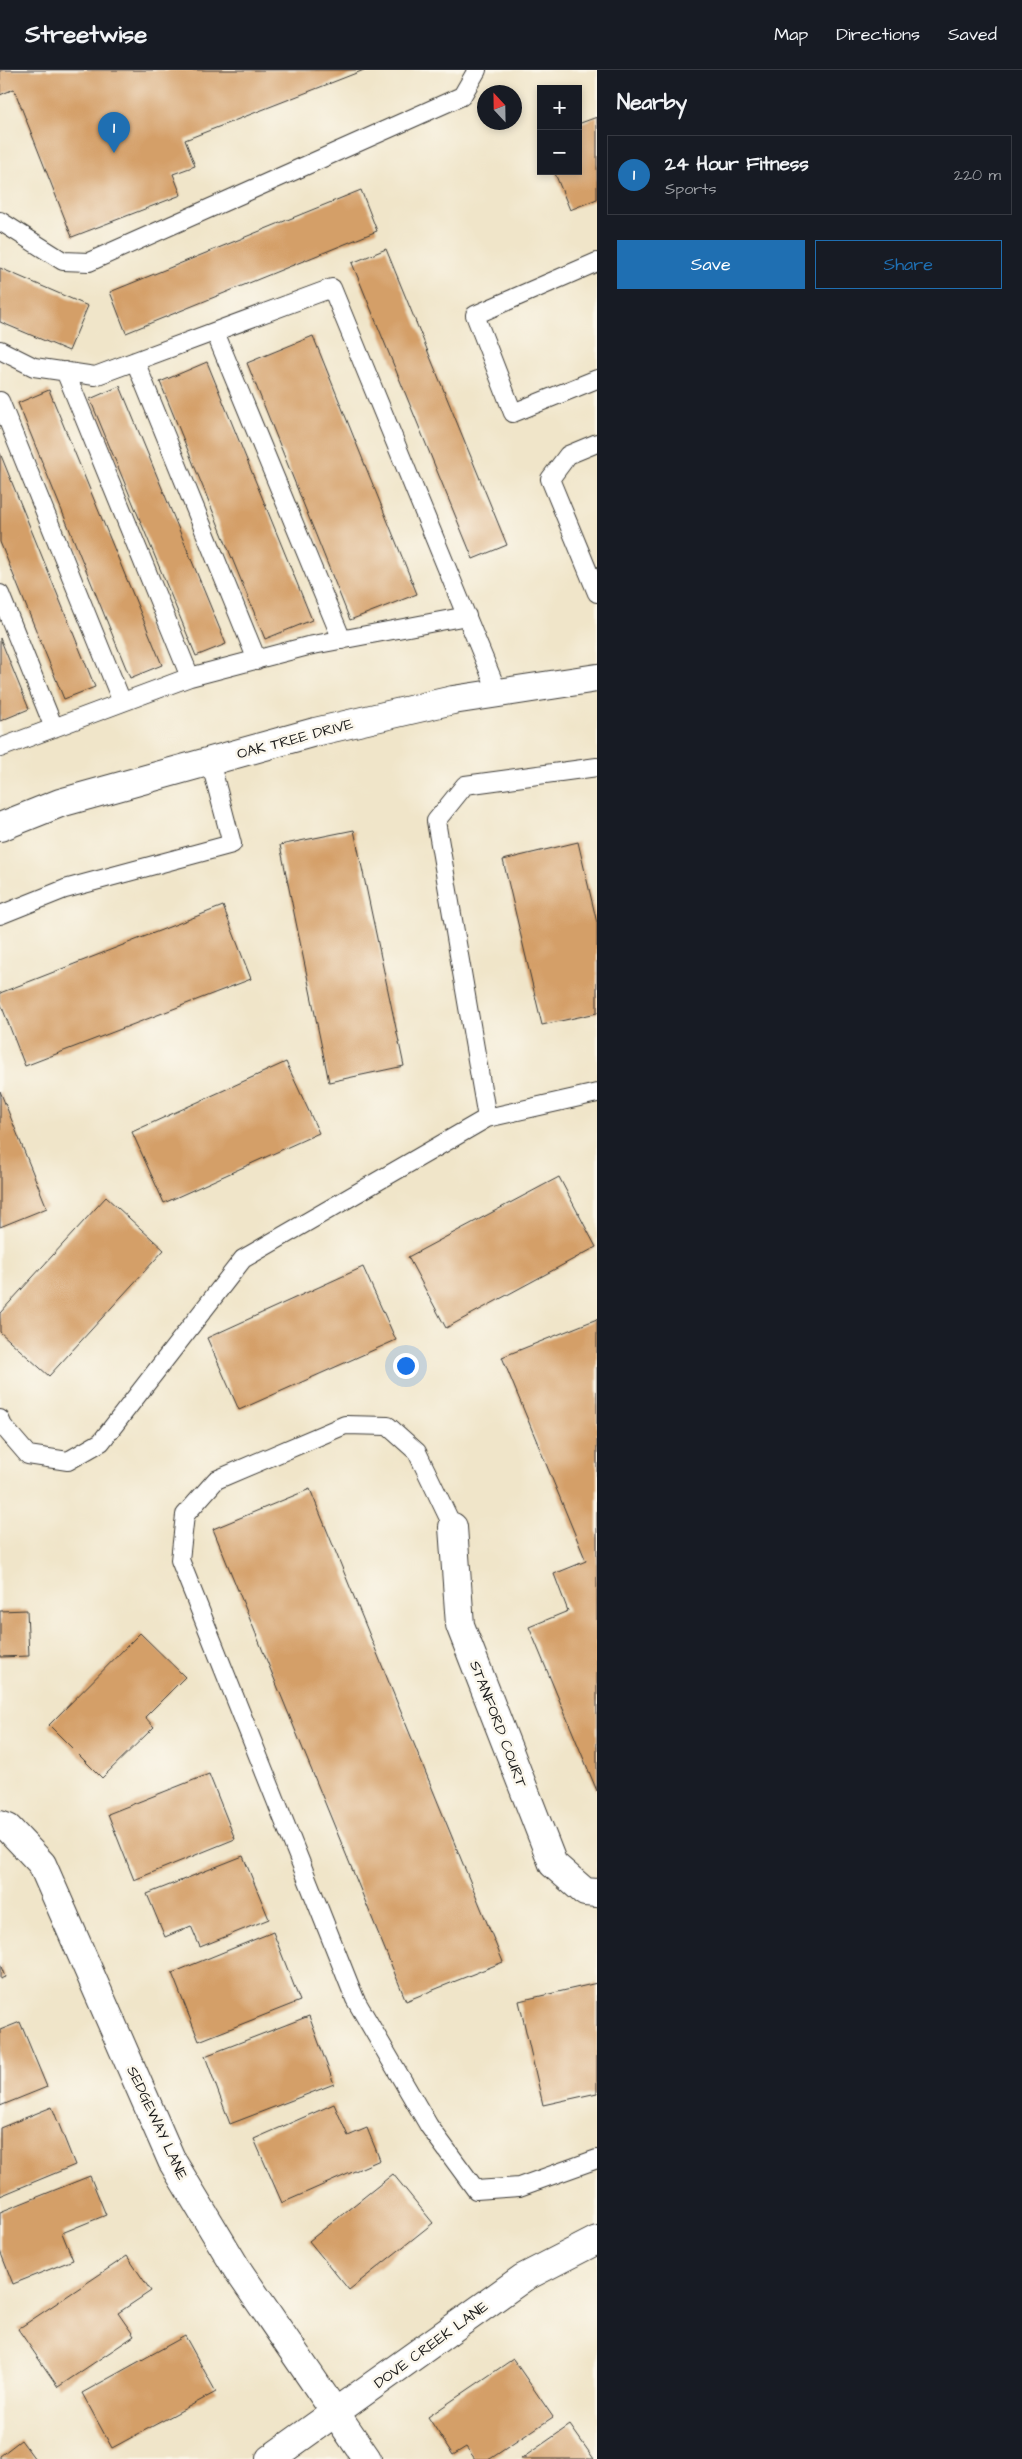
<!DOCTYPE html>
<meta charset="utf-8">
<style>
body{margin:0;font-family:"Architects Daughter",sans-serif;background:#20242c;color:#f1f3f6}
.controls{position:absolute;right:15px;top:15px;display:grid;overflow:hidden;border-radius:0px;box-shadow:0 2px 8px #0003}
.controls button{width:45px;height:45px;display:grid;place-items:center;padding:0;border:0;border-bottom:1px solid #363941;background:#171b24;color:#f1f3f6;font:25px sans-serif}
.compass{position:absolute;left:477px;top:15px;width:45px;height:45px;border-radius:50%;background:#171b24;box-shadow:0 2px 8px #0003;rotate:338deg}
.you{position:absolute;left:405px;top:1295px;width:18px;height:18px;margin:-12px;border:4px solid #fff;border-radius:50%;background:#1a73e8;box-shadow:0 0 0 8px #1a73e833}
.badge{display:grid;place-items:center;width:32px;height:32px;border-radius:50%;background:#1f6fb2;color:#fff;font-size:16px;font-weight:700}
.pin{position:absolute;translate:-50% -41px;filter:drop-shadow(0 1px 2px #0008)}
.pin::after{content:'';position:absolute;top:26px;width:18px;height:15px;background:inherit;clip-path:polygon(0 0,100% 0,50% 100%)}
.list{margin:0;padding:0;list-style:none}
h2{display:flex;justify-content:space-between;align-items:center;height:65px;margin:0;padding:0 20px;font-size:21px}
h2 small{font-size:16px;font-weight:400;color:#9ea1a6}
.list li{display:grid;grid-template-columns:32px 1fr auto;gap:15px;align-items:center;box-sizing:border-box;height:80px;margin:0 10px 10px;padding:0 10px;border:1px solid #363941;border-radius:0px}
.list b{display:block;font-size:19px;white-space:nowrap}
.list p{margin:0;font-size:16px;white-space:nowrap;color:#9ea1a6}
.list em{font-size:16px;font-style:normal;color:#9ea1a6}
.actions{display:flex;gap:10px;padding:15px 20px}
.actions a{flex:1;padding:11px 0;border:1px solid #1f6fb2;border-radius:0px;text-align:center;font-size:18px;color:#1f6fb2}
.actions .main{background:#1f6fb2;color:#fff}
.map{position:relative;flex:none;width:597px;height:2389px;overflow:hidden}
header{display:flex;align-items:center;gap:30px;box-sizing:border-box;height:70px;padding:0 25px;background:#171b24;border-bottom:1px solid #363941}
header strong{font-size:24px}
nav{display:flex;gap:28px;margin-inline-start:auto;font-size:18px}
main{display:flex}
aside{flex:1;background:#171b24}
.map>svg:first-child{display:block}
.building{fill:#d49f67}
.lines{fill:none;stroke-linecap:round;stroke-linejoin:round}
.service-casing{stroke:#3c3a36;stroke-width:20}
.minor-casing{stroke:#3c3a36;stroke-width:30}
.service{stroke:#fff;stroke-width:18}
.minor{stroke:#fff;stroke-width:28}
.labels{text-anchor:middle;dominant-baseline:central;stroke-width:5;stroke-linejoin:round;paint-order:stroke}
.street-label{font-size:15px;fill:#1c1c1c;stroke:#fbf7ec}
</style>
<header>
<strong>Streetwise</strong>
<nav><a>Map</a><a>Directions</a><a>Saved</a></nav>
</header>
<main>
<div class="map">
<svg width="597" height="2389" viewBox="0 0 597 2389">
<rect width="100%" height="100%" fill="#fbf7ec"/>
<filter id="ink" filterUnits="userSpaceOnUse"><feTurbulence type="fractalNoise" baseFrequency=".02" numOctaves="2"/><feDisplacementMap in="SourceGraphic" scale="10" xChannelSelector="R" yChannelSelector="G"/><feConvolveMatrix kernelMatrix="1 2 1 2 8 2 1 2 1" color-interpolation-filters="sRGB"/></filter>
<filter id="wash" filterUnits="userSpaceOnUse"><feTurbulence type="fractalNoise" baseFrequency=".0096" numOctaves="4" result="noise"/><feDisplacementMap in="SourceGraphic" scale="20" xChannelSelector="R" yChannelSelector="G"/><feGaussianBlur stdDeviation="1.12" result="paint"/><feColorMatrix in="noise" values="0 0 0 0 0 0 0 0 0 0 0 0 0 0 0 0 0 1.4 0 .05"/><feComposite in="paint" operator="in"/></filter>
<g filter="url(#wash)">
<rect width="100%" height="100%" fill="#f0e5c9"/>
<g id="blocks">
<path class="building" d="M0,0H364L185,70L195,96L173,104L181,125L72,167L14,19L0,25Z
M597,47V129L570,140L554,101H578V54Z
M361,120L377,161L126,263L110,222Z
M386,179L507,475L473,489L352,193Z
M0,198L88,236L69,281L0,252Z
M313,266L417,524L350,550L247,293Z
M207,292L312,550L265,569L160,312Z
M120,316L226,574L196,586L90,329Z
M49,320L162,595L130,608L18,333Z
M0,383L95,617L64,629L0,472Z
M0,568L29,639L0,651Z
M354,760L404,996L329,1012L280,775Z
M578,772L597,853V943L542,955L503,790Z
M223,836L251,909L25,996L0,932V923Z
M286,992L319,1063L164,1133L132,1062Z
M0,1021L47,1138L0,1157Z
M559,1107L596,1177L446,1258L408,1187Z
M106,1127L164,1180L49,1306L0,1262V1243Z
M363,1197L396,1270L239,1340L207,1268Z
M597,1249V1721L529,1557L568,1541L554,1504L586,1491L502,1287Z
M310,1419L503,1892L406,1931L213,1459Z
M27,1540L29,1586L0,1587V1541Z
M140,1563L185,1607L145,1647L154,1657L102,1708L49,1655Z
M209,1704L235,1769L134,1810L108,1744Z
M243,1786L269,1849L200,1877L191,1856L165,1867L147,1824Z
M273,1862L300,1931L199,1971L172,1903Z
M0,1894L5,1907L0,1909Z
M597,1913V2023L543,2035L519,1931Z
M309,1946L334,2014L230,2054L205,1986Z
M20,1952L47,2017L0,2036V1960Z
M334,2034L348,2066L367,2058L380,2090L282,2133L254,2069Z
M52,2037L75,2095L0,2126V2058Z
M393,2104L433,2153L349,2220L309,2171Z
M90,2106L106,2145L62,2163L73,2190L13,2214L0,2181V2142Z
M127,2186L151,2221L118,2243L134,2266L58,2317L18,2259Z
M185,2266L216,2322L112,2378L82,2323Z
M513,2289L553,2347L490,2389H475L466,2377L453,2385L428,2347Z
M570,2355L594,2389H521Z
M21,2370L35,2389H0V2386Z"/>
</g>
</g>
<g filter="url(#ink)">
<use href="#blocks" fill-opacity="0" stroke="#3c3a36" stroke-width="1"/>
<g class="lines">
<g class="service-casing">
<path id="service" d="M0,151L63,191L89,192L462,26L477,0
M597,192L475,245L513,343L597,309
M215,262L342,570
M0,280L34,297L95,306L332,218L498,623
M135,291L257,590
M65,301L190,607
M0,331L122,632
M597,373L568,385L550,409L597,523
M0,524L54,658
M0,678L190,607L308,576L467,546
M0,845L65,819L232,774L210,691
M487,1048L436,751L465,715L597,697
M0,1349L3,1356L28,1385L68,1391L101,1372L243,1189L487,1048L597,1023
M453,1457L417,1382L388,1356L345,1355L216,1410L185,1445L180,1490L355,1929L429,2056L476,2120L519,2117L597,2089"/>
</g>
<g class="minor-casing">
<path id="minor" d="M0,757L60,733L315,662L453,630L597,608
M453,1457L460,1555L553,1794L585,1822L597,1823
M0,1755L8,1758L42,1794L172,2091L237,2199L367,2389
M270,2389L523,2208L597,2170"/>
</g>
<use href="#service" class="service"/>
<use href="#minor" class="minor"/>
</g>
</g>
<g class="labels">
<g class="street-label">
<text transform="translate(295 669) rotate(-15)">OAK TREE DRIVE</text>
<text transform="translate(498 1654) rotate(69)">STANFORD COURT</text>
<text transform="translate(157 2053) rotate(65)">SEDGEWAY LANE</text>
<text transform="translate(431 2275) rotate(-36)">DOVE CREEK LANE</text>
</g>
</g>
</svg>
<div class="controls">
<button>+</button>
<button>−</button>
</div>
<svg class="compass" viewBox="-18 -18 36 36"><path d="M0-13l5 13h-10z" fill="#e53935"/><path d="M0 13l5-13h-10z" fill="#9ea1a6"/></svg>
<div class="you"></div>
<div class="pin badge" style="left:114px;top:83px">1</div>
</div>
<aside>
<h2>Nearby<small></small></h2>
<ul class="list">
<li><span class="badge">1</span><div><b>24 Hour Fitness</b><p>Sports</p></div><em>220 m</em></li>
</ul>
<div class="actions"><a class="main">Save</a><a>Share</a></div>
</aside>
</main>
